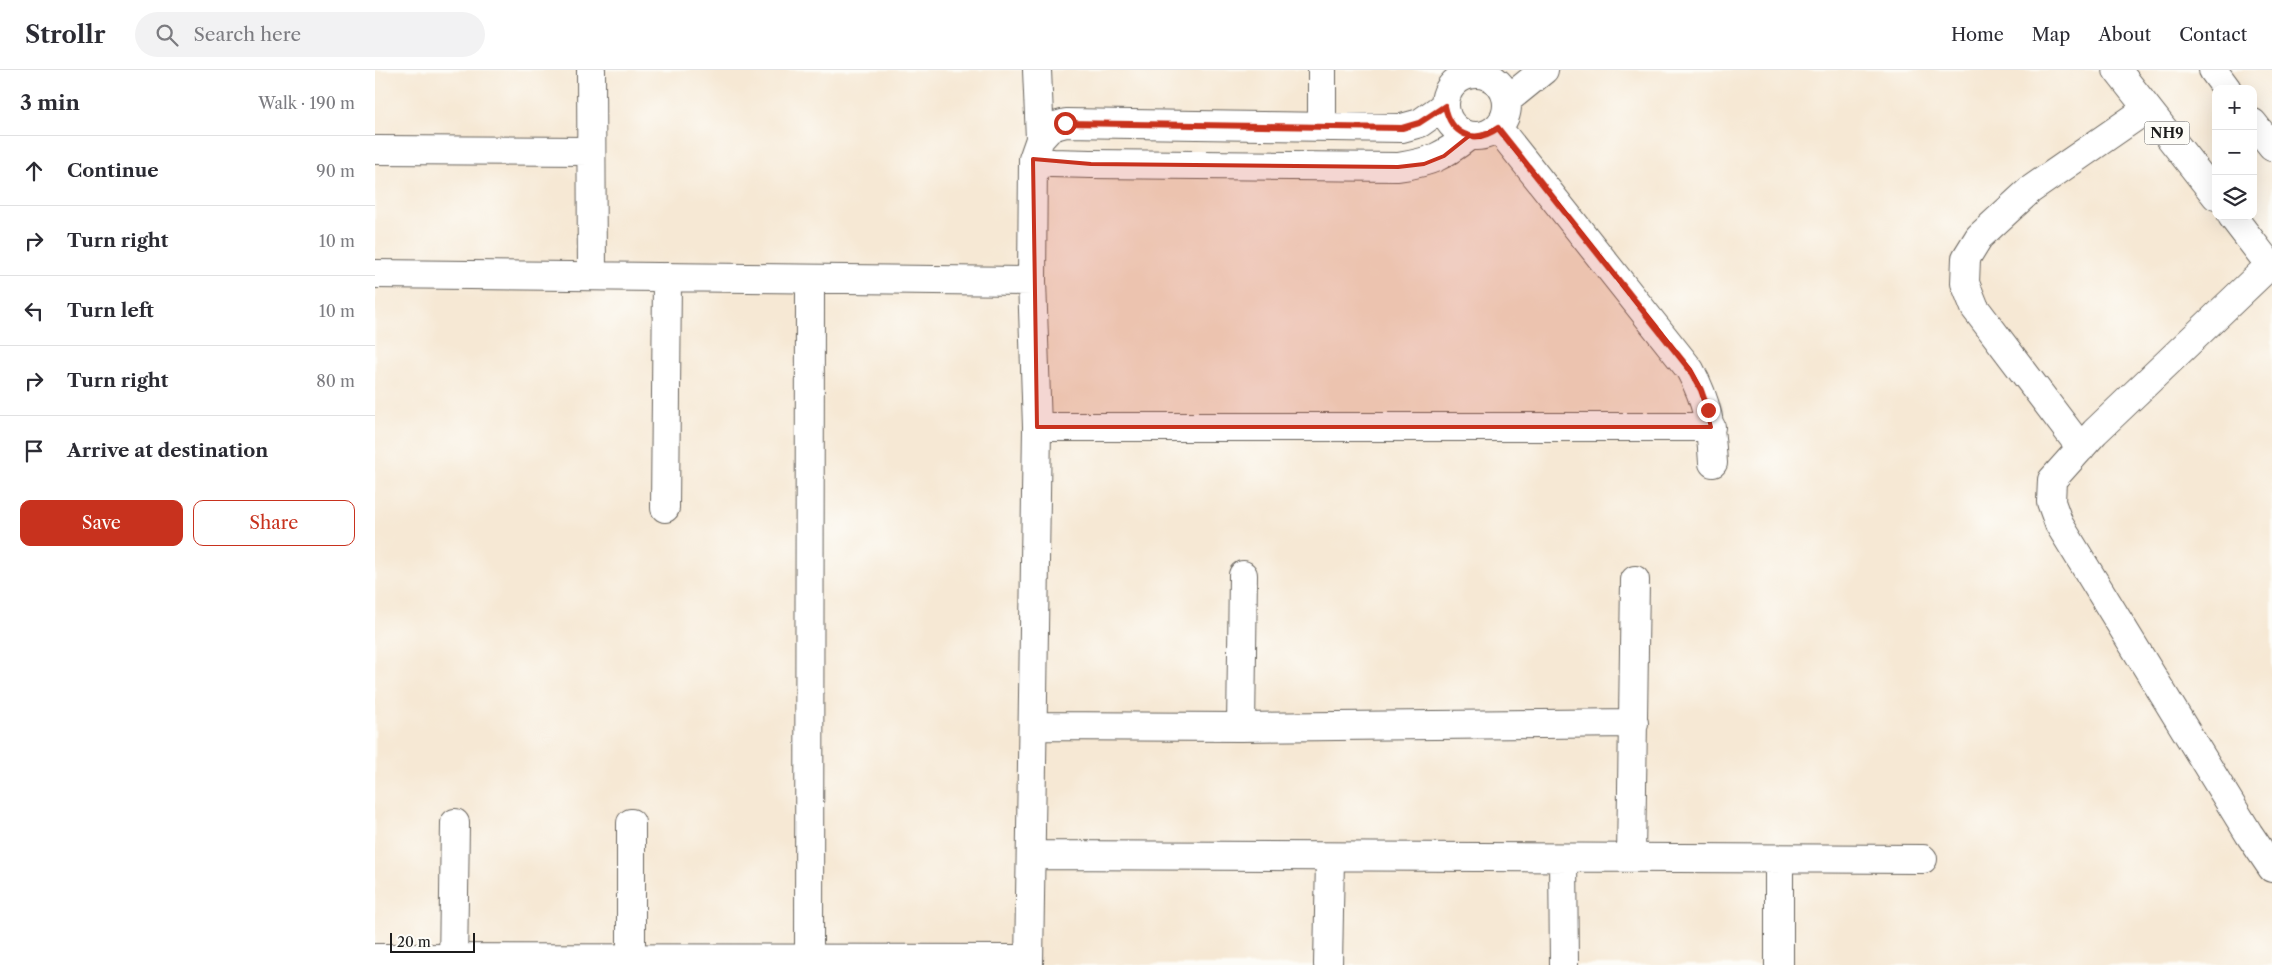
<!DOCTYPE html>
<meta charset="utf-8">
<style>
body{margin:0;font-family:"Libre Caslon Text",serif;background:#f2f2f3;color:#2b2b33}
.controls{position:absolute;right:15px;top:15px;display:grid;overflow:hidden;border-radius:10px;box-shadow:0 5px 20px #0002}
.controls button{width:45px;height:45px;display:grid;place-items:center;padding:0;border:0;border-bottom:1px solid #e1e1e2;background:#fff;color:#2b2b33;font:25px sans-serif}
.scale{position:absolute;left:15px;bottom:12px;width:85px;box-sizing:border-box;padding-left:5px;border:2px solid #1c1c1c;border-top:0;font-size:14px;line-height:18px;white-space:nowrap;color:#1c1c1c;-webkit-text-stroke:4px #fdfcf7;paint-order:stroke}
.stop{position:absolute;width:15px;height:15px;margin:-11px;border:4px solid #c8321e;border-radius:50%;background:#fff}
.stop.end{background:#c8321e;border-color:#fff;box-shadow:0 1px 5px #0008}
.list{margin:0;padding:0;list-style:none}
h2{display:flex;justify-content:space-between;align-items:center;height:65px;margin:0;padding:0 20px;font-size:21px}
h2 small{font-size:16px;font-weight:400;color:#7c7c81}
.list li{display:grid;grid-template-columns:32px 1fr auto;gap:15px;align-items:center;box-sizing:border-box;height:70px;padding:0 20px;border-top:1px solid #e1e1e2}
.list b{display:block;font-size:19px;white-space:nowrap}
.list em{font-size:16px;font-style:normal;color:#7c7c81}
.actions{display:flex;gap:10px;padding:15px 20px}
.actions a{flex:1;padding:11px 0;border:1px solid #c8321e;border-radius:10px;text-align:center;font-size:18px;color:#c8321e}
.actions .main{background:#c8321e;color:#fff}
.icon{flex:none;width:28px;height:28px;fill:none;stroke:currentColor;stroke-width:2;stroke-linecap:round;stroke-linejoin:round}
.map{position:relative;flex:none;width:1897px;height:895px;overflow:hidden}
header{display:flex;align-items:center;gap:30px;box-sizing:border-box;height:70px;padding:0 25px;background:#fff;border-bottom:1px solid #e1e1e2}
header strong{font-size:24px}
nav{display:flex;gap:28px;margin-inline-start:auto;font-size:18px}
.search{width:350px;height:45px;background:#f2f2f3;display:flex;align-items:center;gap:12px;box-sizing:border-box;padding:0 18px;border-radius:28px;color:#7c7c81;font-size:19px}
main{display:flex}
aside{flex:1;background:#fff}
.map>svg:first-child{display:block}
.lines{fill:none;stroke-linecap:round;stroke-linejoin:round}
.minor-casing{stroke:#68635c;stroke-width:30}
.highway-casing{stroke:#68635c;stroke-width:30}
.minor{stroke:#fff;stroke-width:28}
.highway{stroke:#fff;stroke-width:28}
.route{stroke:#c8321e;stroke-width:6}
.marked{fill:#c8321e;fill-opacity:0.2;stroke:#c8321e;stroke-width:4;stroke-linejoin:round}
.labels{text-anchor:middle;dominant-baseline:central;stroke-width:4;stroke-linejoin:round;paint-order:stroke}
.shield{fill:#fdfcf7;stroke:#605f5e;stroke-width:1}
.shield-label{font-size:14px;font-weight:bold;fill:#1c1c1c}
</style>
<header>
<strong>Strollr</strong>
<div class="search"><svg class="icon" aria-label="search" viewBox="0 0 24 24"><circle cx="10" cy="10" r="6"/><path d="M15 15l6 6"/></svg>Search here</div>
<nav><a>Home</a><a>Map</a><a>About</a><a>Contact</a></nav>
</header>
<main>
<aside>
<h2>3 min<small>Walk · 190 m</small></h2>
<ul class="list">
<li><svg class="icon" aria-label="ahead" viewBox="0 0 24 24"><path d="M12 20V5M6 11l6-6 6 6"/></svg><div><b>Continue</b></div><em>90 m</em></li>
<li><svg class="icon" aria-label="right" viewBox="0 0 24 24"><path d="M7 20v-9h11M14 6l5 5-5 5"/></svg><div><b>Turn right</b></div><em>10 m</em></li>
<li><svg class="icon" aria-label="left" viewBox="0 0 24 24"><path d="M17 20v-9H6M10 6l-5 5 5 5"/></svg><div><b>Turn left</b></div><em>10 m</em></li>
<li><svg class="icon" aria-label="right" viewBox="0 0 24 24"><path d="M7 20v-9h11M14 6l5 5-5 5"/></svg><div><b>Turn right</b></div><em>80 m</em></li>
<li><svg class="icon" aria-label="arrive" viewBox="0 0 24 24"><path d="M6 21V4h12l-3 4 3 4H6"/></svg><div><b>Arrive at destination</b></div></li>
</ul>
<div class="actions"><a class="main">Save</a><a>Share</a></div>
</aside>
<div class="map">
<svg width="1897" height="895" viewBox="0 0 1897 895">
<rect width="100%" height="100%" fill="#fdfcf7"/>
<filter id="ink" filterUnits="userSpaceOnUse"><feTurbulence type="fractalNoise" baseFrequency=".02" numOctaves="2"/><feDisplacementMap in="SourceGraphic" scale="10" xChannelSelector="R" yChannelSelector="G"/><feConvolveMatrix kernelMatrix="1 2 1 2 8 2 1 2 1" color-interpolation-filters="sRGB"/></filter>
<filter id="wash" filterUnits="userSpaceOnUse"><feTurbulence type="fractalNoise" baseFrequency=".0096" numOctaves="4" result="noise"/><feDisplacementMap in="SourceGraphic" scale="20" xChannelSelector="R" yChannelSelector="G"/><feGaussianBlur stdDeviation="1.12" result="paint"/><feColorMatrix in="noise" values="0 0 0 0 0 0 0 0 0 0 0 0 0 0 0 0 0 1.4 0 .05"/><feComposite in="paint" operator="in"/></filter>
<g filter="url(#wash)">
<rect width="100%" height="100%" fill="#f6e8d4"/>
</g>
<g filter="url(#ink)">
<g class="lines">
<g class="minor-casing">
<path id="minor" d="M216,0L217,206
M662,0L665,69
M1070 35a31 31 0 1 1 62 0a31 31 0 1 1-62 0Z
M1132,30L1169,0
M947,57V0
M1123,58L1315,300C1333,333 1336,357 1338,393
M0,80L216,81
M658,89L677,93L716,94L1023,97C1057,92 1068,86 1094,66
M1895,195L1720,362L1677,410L1676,432L1684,454L1874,764L1897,798
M0,204L657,211
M662,357H1336
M1706,378L1600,238L1590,213L1591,188L1604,167L1655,120L1772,39
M290,438L292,207
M658,656L866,657L1259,653
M866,657L868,505
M256,753V889
M657,785L1548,789
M1188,788L1189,895
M1256,788L1260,510
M1404,789V895
M434,887L435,209
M0,888L654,889
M78,895L80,753
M654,895L662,357L657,211L658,89L665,69L676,57L691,53L1027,58L1045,53L1069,36
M953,895L955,788"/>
</g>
<g class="highway-casing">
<path id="highway" d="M1742,0L1841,126
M1838,0L1852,19
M1878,53L1897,77
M1857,146L1897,198"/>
</g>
<use href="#minor" class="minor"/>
<use href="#highway" class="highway"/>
</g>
</g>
<g class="lines" filter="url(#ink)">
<path class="route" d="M690,53L1027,58L1044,53L1070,36C1076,65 1099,75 1123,58L1315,300L1326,320L1333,340"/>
</g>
<path class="marked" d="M1123,58L1315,300L1326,320L1336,357H662L658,89L716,94L1023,97L1049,94L1069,86L1094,66L1105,67Z"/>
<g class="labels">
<rect class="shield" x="1769.5" y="51.5" width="45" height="23" rx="4"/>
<g class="shield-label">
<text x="1792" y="63">NH9</text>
</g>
</g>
</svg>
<div class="controls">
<button>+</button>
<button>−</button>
<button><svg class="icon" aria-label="layers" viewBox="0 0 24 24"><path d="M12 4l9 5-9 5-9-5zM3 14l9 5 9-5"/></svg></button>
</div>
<div class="scale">20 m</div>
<div class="stop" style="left:690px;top:53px"></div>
<div class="stop end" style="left:1333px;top:340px"></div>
</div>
</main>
